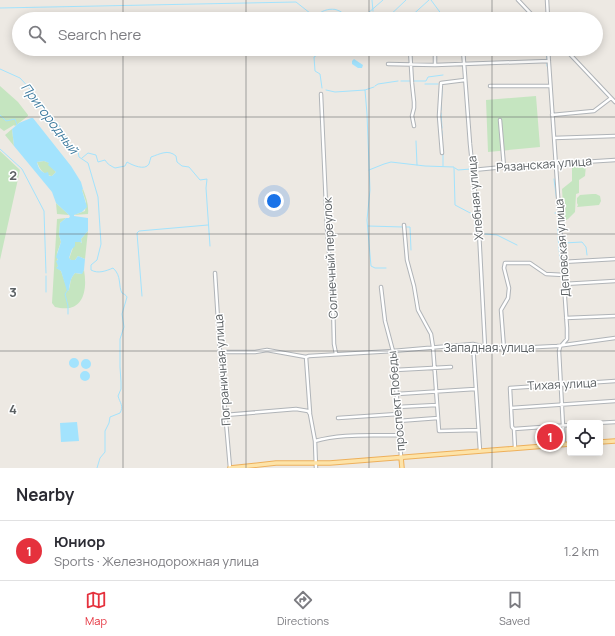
<!DOCTYPE html>
<meta charset="utf-8">
<style>
body{margin:0;font-family:Manrope,sans-serif;background:#f2f2f3;color:#2b2b33}
.controls{position:absolute;right:12px;bottom:12px;display:grid;overflow:hidden;border-radius:4px;box-shadow:0 2px 10px #0003}
.controls button{width:36px;height:36px;display:grid;place-items:center;padding:0;border:0;border-bottom:1px solid #e1e1e2;background:#fff;color:#2b2b33;font:20px sans-serif}
.you{position:absolute;left:274px;top:201px;width:14px;height:14px;margin:-10px;border:3px solid #fff;border-radius:50%;background:#1a73e8;box-shadow:0 0 0 6px #1a73e833}
.badge{display:grid;place-items:center;width:26px;height:26px;border-radius:50%;background:#e5313d;color:#fff;font-size:13px;font-weight:700}
.pin{position:absolute;translate:-50% -50%;border:2px solid #fff;box-shadow:0 1px 4px #0006}
.list{margin:0;padding:0;list-style:none}
h2{display:flex;justify-content:space-between;align-items:center;height:52px;margin:0;padding:0 16px;font-size:17px}
h2 small{font-size:13px;font-weight:400;color:#7c7c81}
.list li{display:grid;grid-template-columns:26px 1fr auto;gap:12px;align-items:center;box-sizing:border-box;height:60px;padding:0 16px;border-top:1px solid #e1e1e2}
.list b{display:block;font-size:15px;white-space:nowrap}
.list p{margin:0;font-size:13px;white-space:nowrap;color:#7c7c81}
.list em{font-size:13px;font-style:normal;color:#7c7c81}
.icon{flex:none;width:22px;height:22px;fill:none;stroke:currentColor;stroke-width:2;stroke-linecap:round;stroke-linejoin:round}
.map{position:relative;flex:none;width:615px;height:468px;overflow:hidden}
.search{position:absolute;background:#fff;box-shadow:0 2px 10px #0003;left:12px;right:12px;top:12px;height:44px;display:flex;align-items:center;gap:10px;box-sizing:border-box;padding:0 14px;border-radius:22px;color:#7c7c81;font-size:15px}
.sheet{height:112px;background:#fff}
nav{display:flex;justify-content:space-around;align-items:center;box-sizing:border-box;height:56px;border-top:1px solid #e1e1e2;background:#fff;font-size:11px;color:#7c7c81}
nav a{display:grid;justify-items:center;gap:2px}
nav .on{color:#e5313d}
.map>svg:first-child{display:block}
.green{fill:#c5e5c0}
.water{fill:#a3e3fd;fill-rule:evenodd}
.lines{fill:none;stroke-linecap:round;stroke-linejoin:round}
.stream{stroke:#a3e3fd;stroke-width:1}
.minor-casing{stroke:#b0b4b8;stroke-width:4.5}
.major-casing{stroke:#eeb05b;stroke-width:5.5}
.minor{stroke:#fff;stroke-width:2.5}
.major{stroke:#fde3a8;stroke-width:3.5}
.grid{fill:none;stroke:#5b6063;stroke-width:1;stroke-opacity:0.55}
.labels{text-anchor:middle;dominant-baseline:central;stroke-width:3;stroke-linejoin:round;paint-order:stroke}
.street-label{font-size:12px;fill:#5b6063;stroke:#fff}
.water-label{font-size:13px;font-style:italic;fill:#3b799d;stroke:#fff}
.grid-label{font-size:13px;text-anchor:middle;font-weight:bold;fill:#5b6063;stroke:#fff;stroke-width:3;stroke-linejoin:round;paint-order:stroke}
</style>
<div class="map">
<svg width="615" height="468" viewBox="0 0 615 468">
<rect width="100%" height="100%" fill="#ede9e3"/>
<path class="green" d="M0,86L18,102L28,115V116L15,126L14,125L4,131L0,128Z
M536,96L540,147L488,152L486,100Z
M12,129L14,146L5,135Z
M0,151L20,170L0,260Z
M44,161L50,163L49,164L56,172L52,176C44,175 40,170 37,162Z
M574,163H583L586,165L585,176L579,180V193L576,194L575,212L568,219L564,221L562,189L572,181V166Z
M83,189C86,197 89,205 88,214L74,215L85,211L86,202L82,190Z
M592,194H596L600,196L601,201L599,205L577,207L578,205L577,203V198L580,195Z
M56,203L69,215L57,214Z
M66,218L60,223L59,235L61,242L57,253L58,266L57,268L61,271L68,291C72,284 68,281 75,273L81,274L84,270C88,293 82,314 55,307L52,303L57,219Z
M88,231L85,259L78,256L75,260H71L69,259L75,242L78,241L82,243L81,239Z"/>
<path class="water" d="M354,59L363,65L362,68H358L352,64V61Z
M31,118H33L71,166L81,182L83,189L82,190L87,207L82,212L74,215V216L88,218V231L81,239L82,245L81,242H75V246L72,249L69,258L71,260H75L78,256L85,259L84,270L82,274L75,273C70,279 70,283 69,290L67,291L61,271L56,268L58,266L56,261L58,260L56,257L61,242L59,235L60,223L66,218H69L70,216L56,203L52,192L14,146L12,129L19,123ZM44,161L49,163L48,165L56,172L52,176H49L48,172L45,173C40,171 38,167 37,162Z
M69 363a5 5 0 1 1 10 0a5 5 0 1 1-10 0Z
M81 364a5 5 0 1 1 10 0a5 5 0 1 1-10 0Z
M80 376a5 5 0 1 1 10 0a5 5 0 1 1-10 0Z
M77,422L79,441L61,442L60,423Z"/>
<g class="lines">
<path class="stream" d="M372,0L373,11
M431,0L445,19
M521,5L534,19
M0,8L296,2L315,17L316,19
M319,14C322,10 332,8 337,10C341,11 345,15 349,18
M367,14L383,0
M392,18L393,19
M386,19L406,0
M408,19L429,0
M457,19L462,13
M319,49V54L314,57L315,71L320,74L322,88
M546,49L547,59
M563,49L581,68
M547,63V66
M0,69L20,78L33,92L47,113L59,125L69,142L71,149L78,151L79,157L88,163L98,197L101,244L97,260L91,265V270C98,274 106,271 113,268C122,276 118,286 122,293C124,294 126,295 127,297L122,314L124,327L120,339V367L121,382V389L118,396C120,403 124,406 120,413L110,417L109,423L105,431V452L100,458L97,468
M585,72L595,83
M401,81H410
M413,81H426L428,77L443,75
M425,84H438
M597,85L609,98
M375,86L378,84L398,81
M326,90L335,92L365,90L367,114L370,190L367,220L371,266L375,268H386
M365,90L374,87
M611,100L615,104
M441,110L442,90
M441,113L442,128
M0,115L6,121L15,119L17,125
M442,131V136
M416,141L417,165
M0,149L22,169L44,211L46,273
M443,153V166
M82,158L88,153L96,155L98,162L105,160C107,164 111,166 115,168L125,166L127,162C132,165 145,171 149,164C150,162 150,159 151,157C160,154 168,149 176,156L177,162L182,166L189,167L200,180L207,179L206,188L210,246
M455,168L458,170L471,169
M369,170L384,164L391,162L425,166L454,167L455,205L474,215L476,234
M554,179L558,210
M555,213H558V220
M558,222V234
M368,226L403,227
M406,227H410L411,250
M485,234L497,235L517,245
M558,237L560,259
M564,243L582,242L586,247L587,255
M46,276V292
M67,291L65,294L68,306V314
M142,296L137,233L139,231L208,225"/>
<g class="minor-casing">
<path id="minor" d="M518,0L536,19
M547,0L548,19
M410,49L412,83L414,102V108L412,116L414,126
M435,49V65
M463,49L470,144L479,231L485,347
M548,49L567,328V339L560,347L559,351L564,445
M565,49L615,102
M388,64L435,65L549,61
M490,86H550
M321,94L327,228L333,302L334,344L336,354
M552,115L594,111L611,98
M500,120L504,167
M554,138L615,136
M442,153L439,116L441,83L465,80
M473,170L504,167L615,160
M404,225L407,260L414,286L418,310L431,334L433,347L439,431L478,430
M562,262L615,259
M215,273L220,352L230,468
M564,284L615,281
M381,287L385,321L394,355L401,457
M566,318L615,316
M473,344L480,451
M504,349L501,310L508,298L509,288L504,268L505,263H530L546,274L564,275
M220,352H255L267,350L306,357L309,356L393,351L473,344L489,348H518L557,346L615,338
M306,357L310,413
M395,370L451,367
M397,394L475,389
M397,407L437,405
M511,408L615,401
M225,415L296,409L308,411L310,414L315,441L316,468
M338,418L398,414
M398,421L438,418
M596,423L615,422
M514,429L570,425
M315,441C342,433 372,436 399,435
M515,448L514,429L512,427L510,388L615,381"/>
</g>
<g class="major-casing">
<path id="major" d="M600,442L615,441
M401,457L402,468
M230,468L276,463H330L570,444"/>
</g>
<use href="#minor" class="minor"/>
<use href="#major" class="major"/>
</g>
<path class="grid" d="M123,0V19M246,0V19M369,0V19M492,0V19M123,49V468M246,49V468M369,49V468M492,49V468M0,117H615M0,234H615M0,351H615"/>
<g class="labels">
<g class="street-label">
<text transform="translate(544 164) rotate(-4)">Рязанская улица</text>
<text transform="translate(475 198) rotate(-95)">Хлебная улица</text>
<text transform="translate(562 248) rotate(-94)">Деповская улица</text>
<text transform="translate(330 258) rotate(-93)">Солнечный переулок</text>
<text x="489" y="347">Западная улица</text>
<text transform="translate(222 370) rotate(-94)">Пограничная улица</text>
<text transform="translate(562 384) rotate(-3)">Тихая улица</text>
<text transform="translate(396 401) rotate(-95)">проспект Победы</text>
</g>
<g class="water-label">
<text transform="translate(50 118) rotate(53)">Пригородный</text>
</g>
</g>
<g class="grid-label">
<text x="13" y="180">2</text>
<text x="13" y="297">3</text>
<text x="13" y="414">4</text>
</g>
</svg>
<div class="controls">
<button><svg class="icon" aria-label="locate" viewBox="0 0 24 24"><circle cx="12" cy="12" r="6"/><path d="M12 2v4M12 18v4M2 12h4M18 12h4"/></svg></button>
</div>
<div class="you"></div>
<div class="pin badge" style="left:550px;top:437px">1</div>
<div class="search"><svg class="icon" aria-label="search" viewBox="0 0 24 24"><circle cx="10" cy="10" r="6"/><path d="M15 15l6 6"/></svg>Search here</div>
</div>
<section class="sheet">
<h2>Nearby<small></small></h2>
<ul class="list">
<li><span class="badge">1</span><div><b>Юниор</b><p>Sports · Железнодорожная улица</p></div><em>1.2 km</em></li>
</ul>
</section>
<nav>
<a class="on"><svg class="icon" aria-label="map" viewBox="0 0 24 24"><path d="M3 6l6-2 6 2 6-2v14l-6 2-6-2-6 2zM9 4v14M15 6v14"/></svg>Map</a>
<a><svg class="icon" aria-label="directions" viewBox="0 0 24 24"><path d="M12 3l9 9-9 9-9-9zM9 14v-3h6M13 9l2 2-2 2"/></svg>Directions</a>
<a><svg class="icon" aria-label="saved" viewBox="0 0 24 24"><path d="M7 4h10v16l-5-4-5 4z"/></svg>Saved</a>
</nav>
